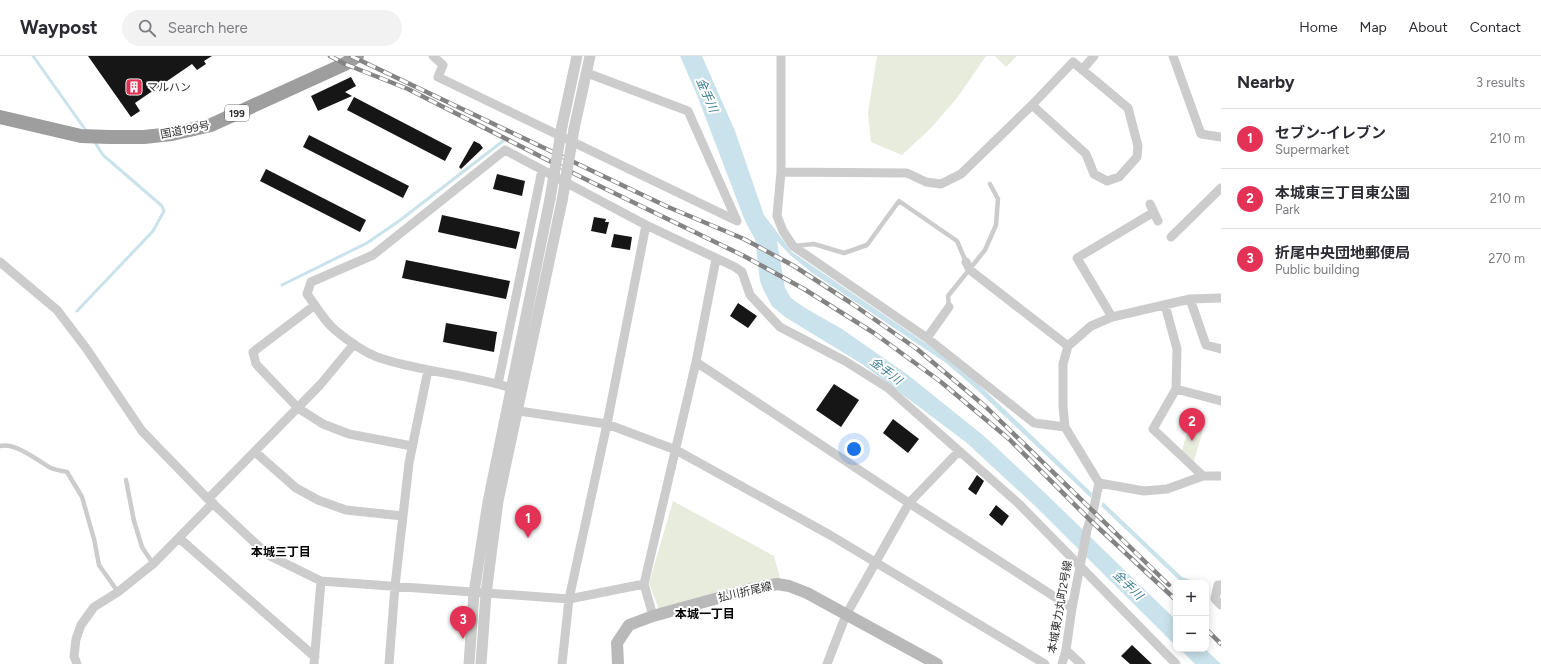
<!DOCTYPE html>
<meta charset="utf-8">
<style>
body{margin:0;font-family:Figtree,"Noto Sans JP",sans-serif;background:#f2f2f3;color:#2b2b33}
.controls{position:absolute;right:12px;bottom:12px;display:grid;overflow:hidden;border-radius:8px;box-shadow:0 2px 10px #0003}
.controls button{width:36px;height:36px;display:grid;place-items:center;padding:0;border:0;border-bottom:1px solid #e1e1e2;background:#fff;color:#2b2b33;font:20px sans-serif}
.you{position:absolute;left:854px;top:393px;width:14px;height:14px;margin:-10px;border:3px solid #fff;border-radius:50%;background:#1a73e8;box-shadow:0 0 0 6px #1a73e833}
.badge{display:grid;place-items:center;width:26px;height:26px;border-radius:50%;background:#e43256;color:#fff;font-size:13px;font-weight:700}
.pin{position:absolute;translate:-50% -33px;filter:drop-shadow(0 1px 2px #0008)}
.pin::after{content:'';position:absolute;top:21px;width:14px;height:12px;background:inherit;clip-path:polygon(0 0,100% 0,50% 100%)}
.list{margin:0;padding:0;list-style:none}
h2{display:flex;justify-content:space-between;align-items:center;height:52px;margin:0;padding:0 16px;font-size:17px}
h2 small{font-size:13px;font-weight:400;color:#7c7c81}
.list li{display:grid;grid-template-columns:26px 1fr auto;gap:12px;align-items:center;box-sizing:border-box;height:60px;padding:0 16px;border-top:1px solid #e1e1e2}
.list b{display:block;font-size:15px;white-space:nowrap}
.list p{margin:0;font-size:13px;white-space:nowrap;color:#7c7c81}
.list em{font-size:13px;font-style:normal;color:#7c7c81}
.icon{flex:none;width:22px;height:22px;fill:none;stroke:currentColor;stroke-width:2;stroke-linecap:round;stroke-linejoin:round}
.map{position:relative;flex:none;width:1221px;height:608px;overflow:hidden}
header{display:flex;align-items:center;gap:24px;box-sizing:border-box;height:56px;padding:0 20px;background:#fff;border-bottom:1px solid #e1e1e2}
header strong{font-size:19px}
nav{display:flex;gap:22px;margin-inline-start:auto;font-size:14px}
.search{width:280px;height:36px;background:#f2f2f3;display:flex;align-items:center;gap:10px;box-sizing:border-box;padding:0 14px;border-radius:22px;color:#7c7c81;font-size:15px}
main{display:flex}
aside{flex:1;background:#fff}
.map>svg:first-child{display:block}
.green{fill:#e7ecdc}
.water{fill:#c9e2eb}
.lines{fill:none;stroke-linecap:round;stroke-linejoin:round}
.stream{stroke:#c9e2eb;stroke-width:3}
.building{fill:#161616}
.service{stroke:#ccc;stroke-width:4.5}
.minor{stroke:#ccc;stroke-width:9}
.tertiary{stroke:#ccc;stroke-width:11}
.secondary{stroke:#b9b9b9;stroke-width:12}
.trunk{stroke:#9e9e9e;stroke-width:14}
.rail-casing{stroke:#848484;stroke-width:4.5}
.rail{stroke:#fff;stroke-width:3;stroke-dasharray:9;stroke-linecap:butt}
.tertiary-bridge{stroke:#ccc;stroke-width:11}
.labels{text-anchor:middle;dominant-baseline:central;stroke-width:4;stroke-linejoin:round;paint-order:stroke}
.shield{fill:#fff;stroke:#6d6d6d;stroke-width:1}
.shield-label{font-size:10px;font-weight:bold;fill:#2f2f2f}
.poi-label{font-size:11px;fill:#2f2f2f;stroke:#fff;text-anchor:start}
.street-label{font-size:11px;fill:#2f2f2f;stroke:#fff}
.water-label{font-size:12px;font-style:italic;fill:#3d7b90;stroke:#fff}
.neighbourhood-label{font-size:12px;font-weight:bold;fill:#000;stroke:#fff}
</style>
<header>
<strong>Waypost</strong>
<div class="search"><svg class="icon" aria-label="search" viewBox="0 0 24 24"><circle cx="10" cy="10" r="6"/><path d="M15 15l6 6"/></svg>Search here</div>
<nav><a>Home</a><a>Map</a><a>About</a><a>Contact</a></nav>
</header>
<main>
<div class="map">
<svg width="1221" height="608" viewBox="0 0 1221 608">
<rect width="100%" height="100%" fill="#fff"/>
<path class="green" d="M877,0H986L957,42L931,72L902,99L871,86L868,57Z
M995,0H1017L1006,11Z
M1189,369L1203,374L1194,405L1182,395Z
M673,445L774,500L780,522L659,554L649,527Z"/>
<path class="water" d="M680,0H702L735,75L764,159L792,196L943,299L975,325L1092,437L1091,442L974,331L946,307L811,216L790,199L777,185L785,232L791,242L805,252L842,273L908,319L984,380L1044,436L1176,564V590L1033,448L967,387L862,308L785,261L772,250L764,235L760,225L755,183L745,165L697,39Z
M1103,446L1182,521L1199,527H1187L1179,524L1101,450Z
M1180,593H1205L1221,608H1195Z"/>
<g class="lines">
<path class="stream" d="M33,0L87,76
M282,229L367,187L399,165L503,85
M77,255L153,175L164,155L162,150L103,99L94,85"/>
</g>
<path class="building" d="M88,0H212L204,5L206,8L197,14L192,8L135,47L140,55L131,61Z
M351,21L356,30L345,36L352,40L318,55L311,40Z
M354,41L452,92L445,105L347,54Z
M309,79L409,130L403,142L303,91Z
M474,85L480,88L483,92L461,113L459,111Z
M266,113L366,164L360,176L260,125Z
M497,118L525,125L522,140L493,133Z
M442,159L520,176L516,193L438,176Z
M594,161L606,163L605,166H609L606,178L591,175Z
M614,178L632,181L630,194L611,191Z
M406,204L510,225L506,243L402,222Z
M738,247L757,260L748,272L730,260Z
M446,267L497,276L494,296L443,286Z
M834,328L859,344L841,371L816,354Z
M893,363L919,383L908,397L883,377Z
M977,419L984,425L976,439L968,433Z
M996,449L1009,460L1002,470L989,459Z
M1132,589L1152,608H1130L1121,600Z"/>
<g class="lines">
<path class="service" d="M794,190L814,188L844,197L867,189L899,145L957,185L966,206
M949,251L948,240L985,194L996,169L998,143L990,128
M0,390C16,386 38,405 51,412C56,414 62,415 67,416L82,441L94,483L99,509L118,536
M126,424L134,465L142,491L153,508"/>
<path class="minor" d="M433,0L443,9L438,21L737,165L688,55L587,17
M781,0V116L777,160L783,175L793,190L927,282L1034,367L1065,371
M1173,0L1201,78L1221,81
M1082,14L1094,0
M781,116L907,117L926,126L941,128L961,118L1032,49L1073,6L1128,52L1138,90L1137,101L1119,121L1107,125L1094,118L1086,98L1032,49
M1150,148L1158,165
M1171,181L1221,132
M0,206L57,254L86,292L142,375L208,443L268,499L321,525L569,543L644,528L696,306L716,203
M966,206L970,214L1068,290
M1190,243L1206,289L1221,293
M315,249L253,296L256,308L298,352L323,368L349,378L412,390
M1165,249L1177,293L1176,333
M1112,261L1077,202L1154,156
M927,282L949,251
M696,306L909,447L1072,552
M498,328L542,114
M511,332C467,318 420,316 377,301C362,295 347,284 335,274C324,265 316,250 307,238L311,226L373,199L505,94L646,169L735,211L742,216L750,239L780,271L845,305L888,332L1019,448L1176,608
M512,354L607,368L676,394L830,479L1045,608
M255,396L296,432L318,444L346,454L403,460
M1203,420L1153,373L1176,333L1221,345
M1099,427L1144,435L1167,433L1203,420H1221
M208,443L320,329L354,288
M179,482L315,601
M644,528L653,560
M1221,529H1218L1215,543L1221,549
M1066,594L1081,608
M77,608L74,600L76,583L81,569L94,551L118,536L153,508L213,447
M314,608L321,525
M389,608L395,530L409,407L428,314
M562,608L569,543L607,368L646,169
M827,608L846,559L909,447L959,395
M1062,608L1066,594L1072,552L1087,474L1093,456L1099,427L1065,371L1063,350V308L1068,290L1091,270L1112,261L1190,243L1221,242"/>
<path class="tertiary" d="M562,70L577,0
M574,73L590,0
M469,608L474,537L488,446L550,143
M481,608L486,538L498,445L562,145"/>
<path class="secondary" d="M618,608L617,587L629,569L653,560L751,533L777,528L789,530L807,537L937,608"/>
<path class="trunk" d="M0,61L81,80L109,81H144L172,78L211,69L345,8L357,0"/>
<g class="rail-casing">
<path id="rail" d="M330,0L345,8L408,33L581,121L744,200L804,233L874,277L941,326L1009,383L1090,464L1176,544
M351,0L668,151L744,183L794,210L851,247L917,293L986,351L1169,529
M1206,573L1221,588"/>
</g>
<use href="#rail" class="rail"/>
<path class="tertiary-bridge" d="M550,143L562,70
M562,145L574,73"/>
</g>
<defs>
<g id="building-square" transform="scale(0.9)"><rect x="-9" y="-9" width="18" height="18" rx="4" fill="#e43256" stroke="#fff"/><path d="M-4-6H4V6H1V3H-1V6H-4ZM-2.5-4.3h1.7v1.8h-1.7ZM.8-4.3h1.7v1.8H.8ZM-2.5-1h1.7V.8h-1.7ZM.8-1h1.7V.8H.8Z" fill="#fff"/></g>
</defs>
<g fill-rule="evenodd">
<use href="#building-square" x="134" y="31"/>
</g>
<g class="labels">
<rect class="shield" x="225" y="49" width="24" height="16" rx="3"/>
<g class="shield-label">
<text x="237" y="57">199</text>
</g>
<g class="poi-label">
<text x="147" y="31">マルハン</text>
</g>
<g class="street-label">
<text transform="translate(185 74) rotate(-11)">国道199号</text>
<text transform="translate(745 536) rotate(-13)">払川折尾線</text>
<text transform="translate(1060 551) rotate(-80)">本城東力丸町2号線</text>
</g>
<g class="water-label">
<text transform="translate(707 39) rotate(67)">金手川</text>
<text transform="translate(886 315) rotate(37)">金手川</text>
<text transform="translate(1128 529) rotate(44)">金手川</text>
</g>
<g class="neighbourhood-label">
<text x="281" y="496">本城三丁目</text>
<text x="705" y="558">本城一丁目</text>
</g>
</g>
</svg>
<div class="controls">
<button>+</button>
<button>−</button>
</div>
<div class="you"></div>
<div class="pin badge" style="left:528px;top:482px">1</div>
<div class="pin badge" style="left:1192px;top:385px">2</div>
<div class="pin badge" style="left:463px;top:583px">3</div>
</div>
<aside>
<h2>Nearby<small>3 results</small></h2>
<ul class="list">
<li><span class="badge">1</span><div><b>セブン-イレブン</b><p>Supermarket</p></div><em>210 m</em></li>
<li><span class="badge">2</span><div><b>本城東三丁目東公園</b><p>Park</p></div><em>210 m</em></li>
<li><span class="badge">3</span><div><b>折尾中央団地郵便局</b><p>Public building</p></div><em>270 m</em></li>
</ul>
</aside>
</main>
